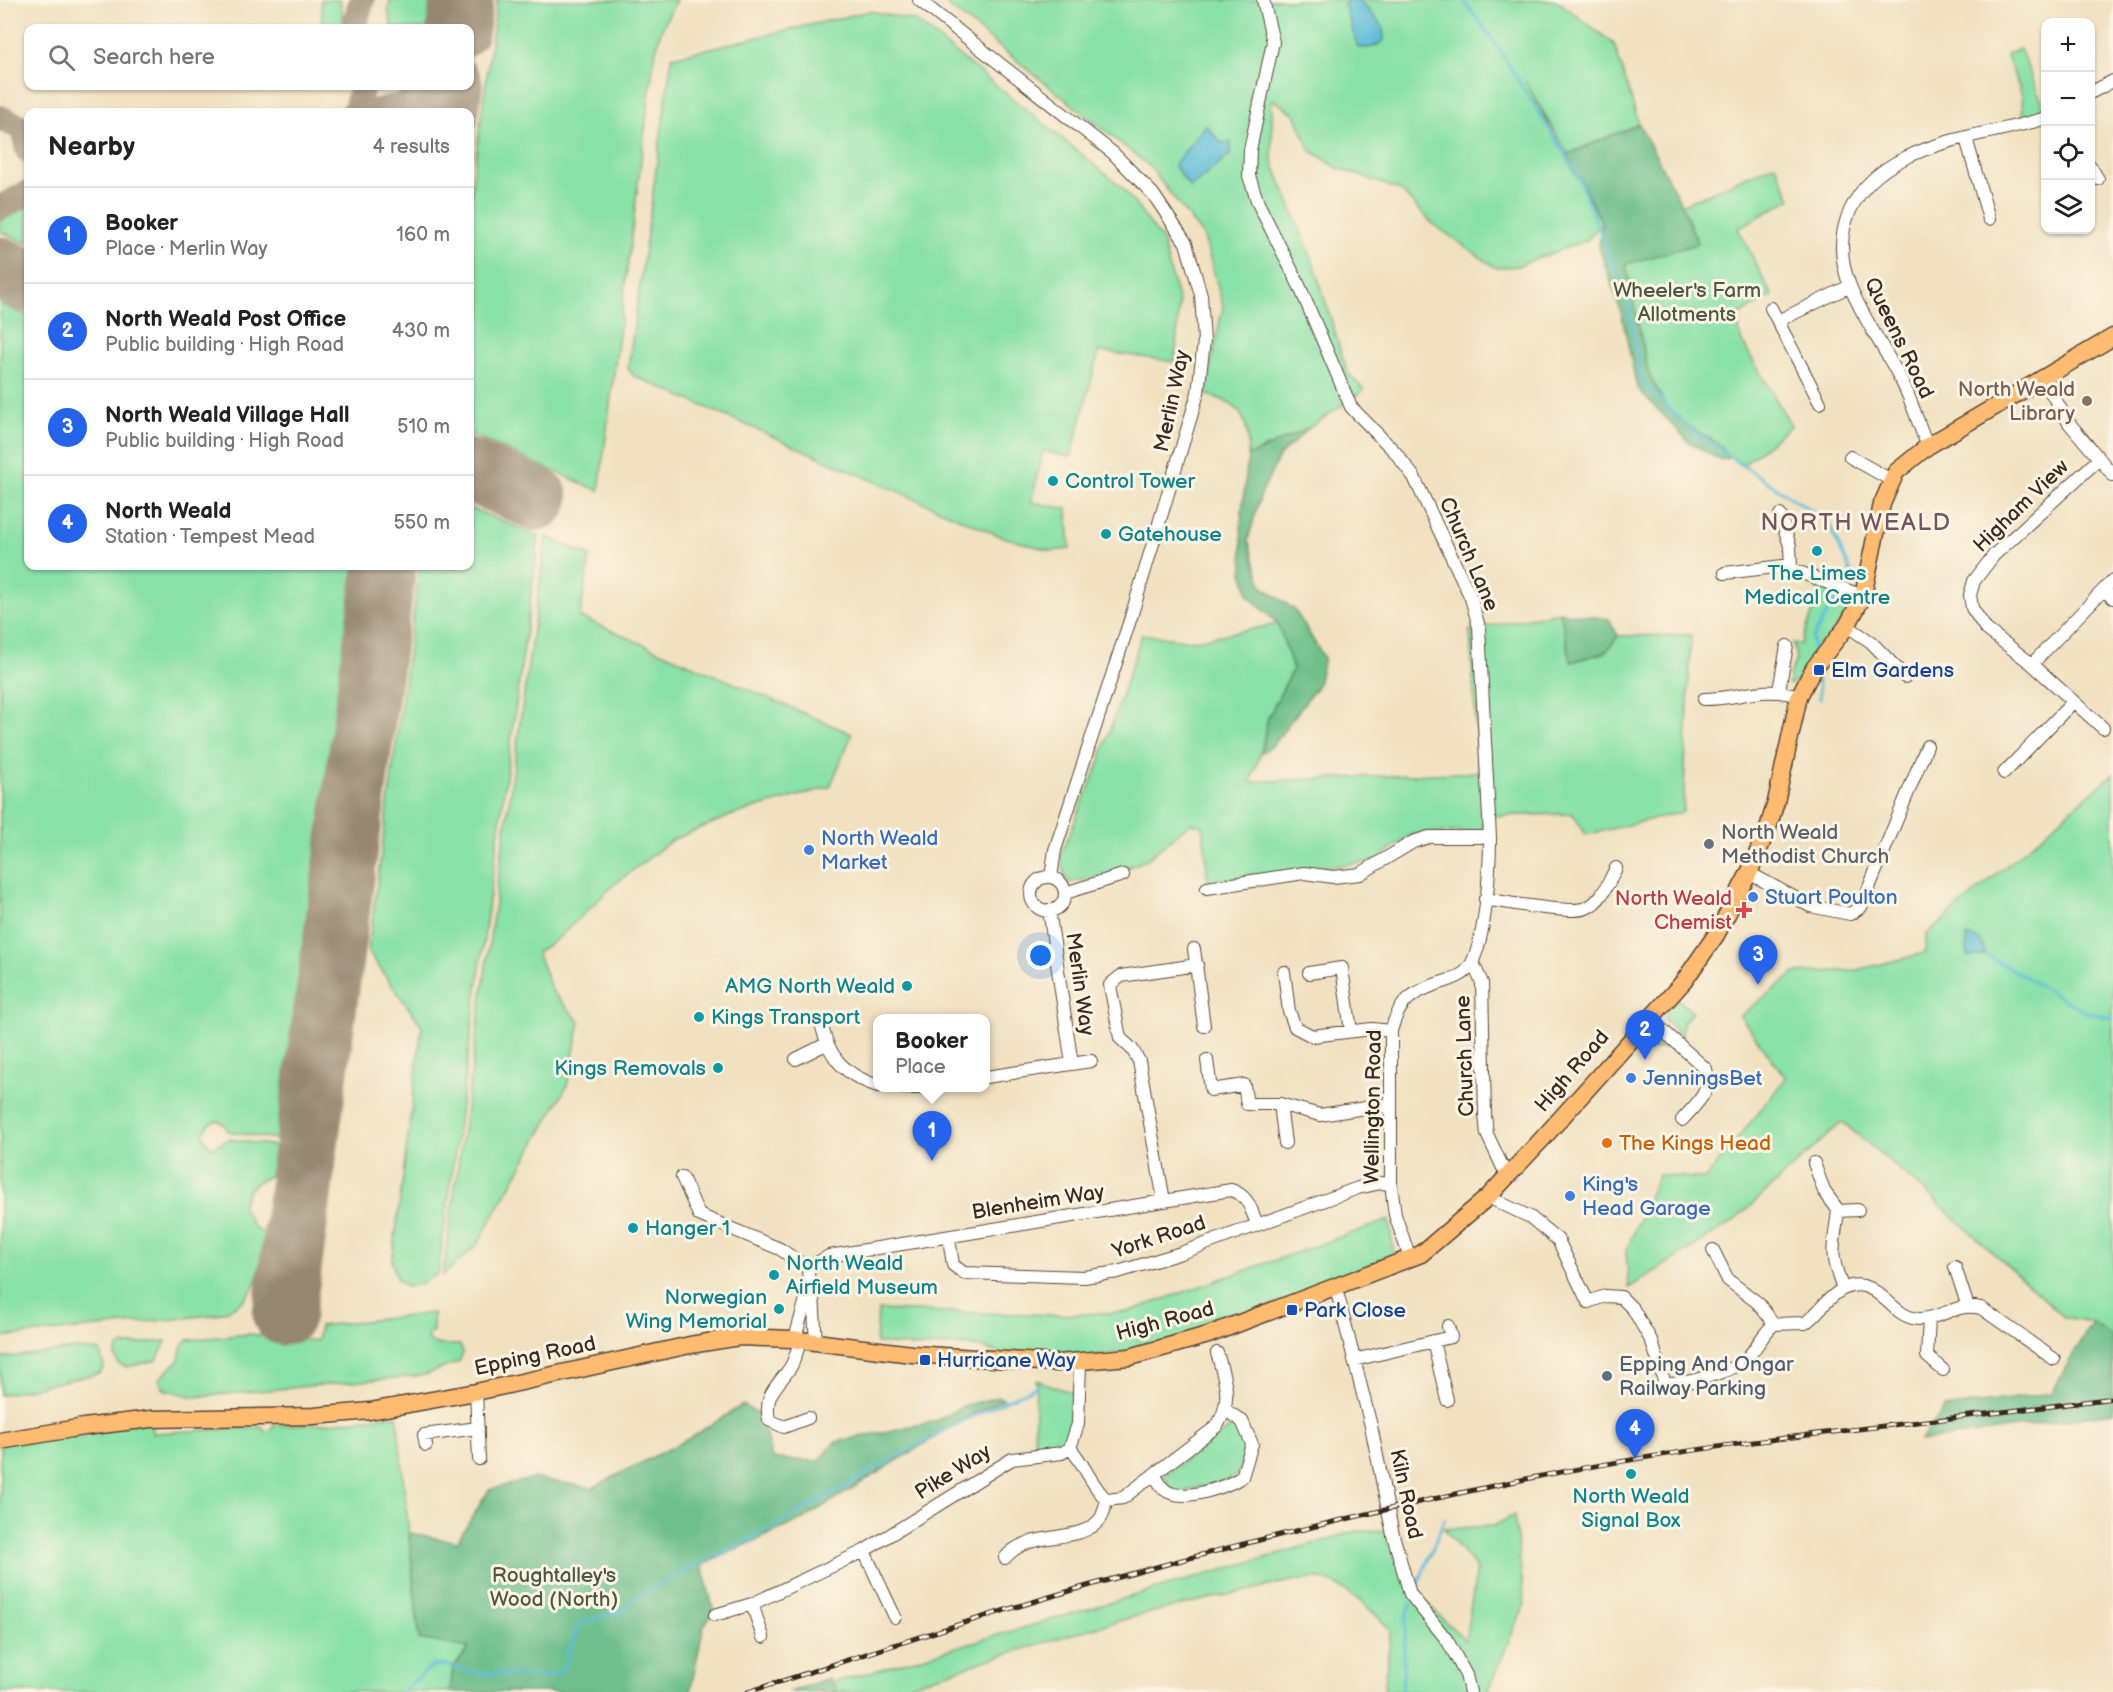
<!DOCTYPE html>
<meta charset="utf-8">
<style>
body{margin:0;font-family:"Balsamiq Sans",sans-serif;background:#f6f6f6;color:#222}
.controls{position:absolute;right:18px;top:18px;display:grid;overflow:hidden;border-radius:12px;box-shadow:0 2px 4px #0004}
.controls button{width:54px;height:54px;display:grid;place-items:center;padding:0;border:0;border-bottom:2px solid #e0e0e0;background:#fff;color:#222;font:30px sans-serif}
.you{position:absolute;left:1041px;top:956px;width:21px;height:21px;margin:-15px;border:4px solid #fff;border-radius:50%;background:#1a73e8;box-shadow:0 0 0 9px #1a73e833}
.badge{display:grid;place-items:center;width:39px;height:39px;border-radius:50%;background:#2563eb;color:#fff;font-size:20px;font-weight:700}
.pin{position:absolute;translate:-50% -50px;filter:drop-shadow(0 2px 3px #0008)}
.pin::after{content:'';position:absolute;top:32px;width:21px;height:18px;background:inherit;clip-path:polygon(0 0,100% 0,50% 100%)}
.popup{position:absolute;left:873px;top:1014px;width:117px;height:78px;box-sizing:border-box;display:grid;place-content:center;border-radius:12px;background:#fff;filter:drop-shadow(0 2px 4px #0005);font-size:20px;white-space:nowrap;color:#767676}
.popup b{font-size:22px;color:#222}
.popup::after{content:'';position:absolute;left:50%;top:100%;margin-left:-12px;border:12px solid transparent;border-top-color:#fff}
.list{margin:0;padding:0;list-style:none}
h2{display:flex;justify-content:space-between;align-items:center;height:78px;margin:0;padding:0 24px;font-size:26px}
h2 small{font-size:20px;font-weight:400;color:#767676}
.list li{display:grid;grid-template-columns:39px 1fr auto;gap:18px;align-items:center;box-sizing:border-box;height:96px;padding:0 24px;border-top:2px solid #e0e0e0}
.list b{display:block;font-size:22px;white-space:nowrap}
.list p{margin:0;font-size:20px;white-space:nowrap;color:#767676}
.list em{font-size:20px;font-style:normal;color:#767676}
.icon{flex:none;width:33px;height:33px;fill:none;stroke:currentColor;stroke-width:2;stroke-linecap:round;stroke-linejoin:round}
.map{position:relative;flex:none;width:2113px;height:1692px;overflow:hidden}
.search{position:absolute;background:#fff;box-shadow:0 2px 4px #0004;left:24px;top:24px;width:450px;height:66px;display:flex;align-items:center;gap:15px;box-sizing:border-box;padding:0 21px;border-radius:12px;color:#767676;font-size:22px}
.panel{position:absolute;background:#fff;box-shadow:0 2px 4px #0004;left:24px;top:108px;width:450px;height:462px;border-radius:12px}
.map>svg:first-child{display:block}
.green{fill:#88e1a6;stroke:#628662;stroke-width:1.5}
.forest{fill:#6ebf8b;stroke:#547454;stroke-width:1.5}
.water{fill:#5bbcd9;stroke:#4b737c;stroke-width:1.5}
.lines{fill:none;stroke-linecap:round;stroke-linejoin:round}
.stream{stroke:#5bbcd9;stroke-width:3}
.taxiway{stroke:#968670;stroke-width:26}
.runway{stroke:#968670;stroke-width:63}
.minor-casing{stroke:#564536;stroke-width:14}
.major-casing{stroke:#564536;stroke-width:19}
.minor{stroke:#fff;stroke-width:12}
.major{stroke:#ffbb71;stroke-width:16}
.rail-casing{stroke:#3b2a1e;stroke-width:5}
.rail{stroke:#fcf5e5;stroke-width:3;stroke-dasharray:9;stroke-linecap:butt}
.education-dot{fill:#8d6e63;stroke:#fcf5e5;stroke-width:2}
.culture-dot{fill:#0f9aa8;stroke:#fcf5e5;stroke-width:2}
.transit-dot{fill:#1a4fb4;stroke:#fcf5e5;stroke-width:2}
.worship-dot{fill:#6b7280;stroke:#fcf5e5;stroke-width:2}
.shop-dot{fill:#3f7fe0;stroke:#fcf5e5;stroke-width:2}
.health-dot{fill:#e0444e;stroke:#fcf5e5;stroke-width:2}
.food-dot{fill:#e8710a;stroke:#fcf5e5;stroke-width:2}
.service-dot{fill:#5c6f8a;stroke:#fcf5e5;stroke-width:2}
.labels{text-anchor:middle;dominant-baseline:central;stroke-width:6;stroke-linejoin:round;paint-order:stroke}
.park-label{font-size:21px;fill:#4e5840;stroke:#fcf5e5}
.street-label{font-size:21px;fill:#3b2a1e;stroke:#fcf5e5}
.education-label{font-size:21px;fill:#785e54;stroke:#fcf5e5;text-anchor:end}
.culture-label{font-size:21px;fill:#0d838f;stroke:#fcf5e5;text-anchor:start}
.transit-label{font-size:21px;fill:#164399;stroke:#fcf5e5;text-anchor:start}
.worship-label{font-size:21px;fill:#5b616d;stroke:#fcf5e5;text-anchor:start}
.shop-label{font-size:21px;fill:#366cbe;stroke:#fcf5e5;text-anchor:start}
.health-label{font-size:21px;fill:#be3a42;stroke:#fcf5e5;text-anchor:end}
.food-label{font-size:21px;fill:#c56008;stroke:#fcf5e5;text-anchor:start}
.service-label{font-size:21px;fill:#4e5e75;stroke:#fcf5e5;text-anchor:start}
.quarter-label{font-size:24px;letter-spacing:1.5px;fill:#73545f;stroke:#fcf5e5}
</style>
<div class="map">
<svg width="2113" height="1692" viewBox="0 0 2113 1692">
<rect width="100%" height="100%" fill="#fcf5e5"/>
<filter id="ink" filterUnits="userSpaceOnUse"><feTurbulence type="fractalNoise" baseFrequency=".0167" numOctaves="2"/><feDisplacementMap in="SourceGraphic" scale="12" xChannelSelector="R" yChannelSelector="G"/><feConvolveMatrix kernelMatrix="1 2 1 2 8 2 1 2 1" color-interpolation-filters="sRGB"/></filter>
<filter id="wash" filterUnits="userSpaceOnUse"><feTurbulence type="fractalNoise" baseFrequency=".008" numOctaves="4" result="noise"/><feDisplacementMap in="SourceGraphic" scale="24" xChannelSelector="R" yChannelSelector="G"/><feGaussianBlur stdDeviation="1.35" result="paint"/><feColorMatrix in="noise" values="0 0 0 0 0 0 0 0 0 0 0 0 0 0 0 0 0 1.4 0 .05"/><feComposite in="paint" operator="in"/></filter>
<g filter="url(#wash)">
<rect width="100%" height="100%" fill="#f1e1c1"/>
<path class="green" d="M321,0H340L345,28H322Z
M390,0H430L427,28H392L388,9Z
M497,0H676L661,31L654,58L599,491L470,434V201Z
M941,0H1556L1614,44L1639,124L1568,154L1525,81L1602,223L1587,240L1517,266L1496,268L1433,224L1400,190L1338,168L1310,150L1295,114L1272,99V160L1315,267L1347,372L1364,390L1309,428L1248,456C1249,418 1243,404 1205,394L1223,306L1204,237L1149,166Z
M870,11L916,21L1122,187L1162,240L1179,303L1175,362L1099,351L1071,457L1043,451L1031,502L1067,509L1070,549L1051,551L1000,536L634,376L628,369L672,57Z
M2020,49L2045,110V113L2023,118L2022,95L2006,54Z
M1775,164L1791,199L1738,228L1772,296L1737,316L1741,340L1791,425L1743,465L1687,430L1664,408L1650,380L1626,264L1698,244L1682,205Z
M28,206V244L0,231V220Z
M0,304L28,316V566H355L276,1139L229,1132L224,1124L217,1120L209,1124L203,1133L206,1142L212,1148L228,1139L275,1146L270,1176C253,1183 247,1188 242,1206L253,1226L264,1234C259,1275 260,1302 214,1315L0,1337Z
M470,508L539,536L438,1274L420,1284L407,1287L398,1280L392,1263L422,1026L368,952L420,566H470Z
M546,537L590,556L580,617L852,734L830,787L735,814L672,840L615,884L556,940L537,952L552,991L580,1022L567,1086L477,1245L443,1275Z
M1822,587L1846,596L1851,603L1850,609L1804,673L1796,682L1789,685V676L1796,659L1793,643L1801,644Z
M1560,612L1572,662L1605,652L1618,636L1691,635L1683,812L1586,835L1573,814L1485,816L1482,831L1413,834L1374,861L1208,882L1203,826L1190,823L1146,860L1112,874L1068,883L1060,856L1098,766L1142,634L1190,641L1278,624L1293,669L1268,718L1261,753L1250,782L1479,772L1470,630Z
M2113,774V1337L2092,1322L2064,1317L1923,1189L1842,1122L1734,1221L1629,1288L1626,1251L1658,1175L1705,1179L1786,1078L1740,1016L1795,973L1857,970L1925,953L1926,935Z
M1678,999L1692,1012L1683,1023L1682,1037L1665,1019L1666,1013Z
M1651,1032H1659L1675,1045L1651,1050L1643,1042Z
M1389,1220L1394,1256L1333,1284L1150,1347L1089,1357L999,1353L976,1346L954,1345L923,1347L876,1343L878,1310L1059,1315L1127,1312Z
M433,1313V1331L428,1334V1341L439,1345H460L463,1353L459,1362L425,1375L195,1397L164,1389L159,1379L179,1360L182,1345L188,1340L249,1334L317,1341L320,1326Z
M166,1341L157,1360L127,1367L118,1364L115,1356L119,1346Z
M76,1349L100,1351L104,1367L100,1373L0,1395V1358Z
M1036,1380L1073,1393C1073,1431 1078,1449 1034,1449Z
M397,1415L419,1638L469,1648L453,1668L450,1692H0V1441L151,1419L152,1433L262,1427L265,1431L272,1430L273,1425L319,1424Z
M1237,1423L1247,1445L1239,1472L1232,1479L1179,1493L1173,1490L1163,1476Z
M1514,1515L1525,1604L1487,1692H1384L1391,1631C1378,1615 1340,1580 1318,1579C1293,1578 1258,1589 1233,1594C1121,1616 1012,1652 903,1687L895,1692H801L1357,1531L1397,1532L1418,1595L1465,1640L1477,1569L1444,1529L1494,1526Z"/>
<path class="forest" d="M1639,124L1681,203L1698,244L1626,264L1648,372L1666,406L1690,427L1721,445L1728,458L1720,460L1689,442L1637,388L1622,315L1599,247L1602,223L1568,154Z
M1309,428L1280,455L1261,494L1248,540L1262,586L1295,610L1324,658L1318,685L1273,745L1261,753L1268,718L1293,669L1278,624L1249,596L1243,574L1241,522L1248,456Z
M1560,612L1609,619L1618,636L1606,652L1571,662Z
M2092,1322L2113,1337V1413L1920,1441L1945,1408L2051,1393Z
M998,1397L1003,1399L969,1416L803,1519L702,1565L714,1612L704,1625L690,1692H450L453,1668L469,1648L419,1639L409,1533L457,1542L489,1490L534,1478L592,1488L688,1439L743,1405L761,1416L772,1459L818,1461L835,1442L936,1421L963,1406Z
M829,1678L837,1692H789Z"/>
<path class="water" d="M1349,0H1360L1383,27L1384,40C1375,48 1369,49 1358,47L1344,4Z
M1206,125L1221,143L1231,142L1230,155L1190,188L1174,165Z
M1966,936L1980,940L1987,955L1968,957Z"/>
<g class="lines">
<path class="stream" d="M1463,0L1491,37L1576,171L1628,303L1642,382L1698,436L1828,522L1851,572L1843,586
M1815,658L1812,639L1839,592
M1817,677L1820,699
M1987,955L2086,1012L2113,1018
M1414,1594L1445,1518
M402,1692L432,1666L446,1665L474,1673L551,1677L563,1670L579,1624L621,1611L635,1597L767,1530L947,1429L1039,1385
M1402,1692L1406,1620L1411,1604"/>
<path class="taxiway" d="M353,28L362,0
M353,112L356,110L362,86
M373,112L450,95
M0,118L23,128L28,150
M0,208L28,193"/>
<path class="runway" d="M458,28L462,0
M447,112L451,86
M0,268L28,281
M470,470L537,499
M284,1314L385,566"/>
</g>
</g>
<g filter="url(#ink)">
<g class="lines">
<g class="minor-casing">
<path id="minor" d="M919,0L1113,153L1153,194L1186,243L1201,295L1204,341L1198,393L1131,617L1055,850L1051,877
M1263,0L1273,42L1250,150L1249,176L1258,203L1299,285L1351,407L1395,452L1414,477L1471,598L1479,627L1490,837C1490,866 1486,954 1465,972C1458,978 1449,980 1440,983C1412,992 1399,1001 1391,1031V1184L1395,1215L1410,1258
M2090,93L2113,81
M1966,138L1989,219
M2090,166L2098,179
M1771,308L1820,403
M1778,321L1850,286
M2043,379L2069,423L2113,475
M1928,446C1918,425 1913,403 1902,382C1886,350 1863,319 1850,286C1828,230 1854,183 1905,158C1948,136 1999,133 2046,118
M1850,457L1891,480
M2099,459L1994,555L1974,581L1970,595L1972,608L1986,629L2032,664L2103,728
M1780,515L1790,546L1791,568
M1725,573L1783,566L1863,596
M2104,590L2113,598
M1847,626L1871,642L1905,677
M2032,664L2113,580
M1779,690L1787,646
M1704,699C1739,699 1763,685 1799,696
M2004,773L2073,702
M1749,873L1810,906L1850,914L1861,907L1927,746
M1031 894a17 17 0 1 1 34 0a17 17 0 1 1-34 0Z
M1207,888L1304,873L1333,877L1360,874L1413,842L1429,837H1490
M1065,893L1123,875
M1485,899C1506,902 1570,915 1586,908C1602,902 1609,881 1616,868
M1049,910L1072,1064
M1194,949L1204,1026
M1473,963L1482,983L1485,1115L1487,1134L1503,1168
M1284,972L1289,1011L1295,1027L1312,1036L1372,1029L1391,1031
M1309,973L1342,968L1351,1031
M1649,1018L1706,1069C1713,1091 1696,1104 1682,1120
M821,1022C828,1057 844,1075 878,1086
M796,1059L826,1044
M1207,1060L1211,1090L1244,1085L1247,1104H1280L1320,1115L1391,1104
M986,1077L1091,1061
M903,1088H921
M1280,1104L1285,1143
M1814,1163L1824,1191L1838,1210C1834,1248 1828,1251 1843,1289
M682,1177L699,1215L780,1249L808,1268L809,1288L796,1335L791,1339
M1488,1197L1530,1217L1558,1240L1588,1302L1605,1296L1621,1297L1633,1309L1652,1342L1665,1384C1684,1385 1734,1372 1748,1357C1757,1347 1763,1334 1774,1324L1805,1323C1819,1313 1827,1297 1843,1289C1878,1272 1889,1318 1919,1319C1943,1319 1955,1302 1981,1308L2054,1359
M1164,1201L1139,1061L1132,1049L1120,1038L1110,985L1121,976L1197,965
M1838,1211L1858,1210
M950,1245L953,1265L964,1273L1084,1277L1118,1272L1181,1253L1358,1188L1381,1183L1391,1184
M1713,1250L1728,1280L1758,1303L1774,1324
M1955,1267L1967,1304
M808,1268L829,1256L1231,1190C1248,1195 1251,1209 1257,1224
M809,1288L813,1295L816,1343
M1336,1288L1371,1426L1393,1535L1410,1594L1447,1640L1466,1675L1470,1692
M1929,1318L1927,1356L1943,1370
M801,1341C797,1349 795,1360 790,1368C776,1388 764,1394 769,1420L784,1427L808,1418
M1433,1341L1447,1400
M1354,1360L1451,1337L1448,1326
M476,1392L479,1459
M426,1445L424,1435L478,1428
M1070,1448C1085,1464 1091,1486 1107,1500L1123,1498L1217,1426C1233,1400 1225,1380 1217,1353
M1154,1474C1157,1479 1161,1487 1165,1490C1182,1503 1226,1487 1242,1477L1252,1444L1242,1421L1227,1411
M864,1551L895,1617
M1005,1558C1029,1528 1081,1546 1101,1518C1104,1513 1105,1505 1107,1500
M752,1604L763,1637
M715,1615L752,1604L864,1551L1012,1459L1062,1453L1070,1448L1078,1424L1080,1363"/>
</g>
<g class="major-casing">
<path id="major" d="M0,1441L84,1427L151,1419L314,1416L370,1411L476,1392L690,1345L739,1337L791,1339L912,1354L1057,1363L1130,1357L1208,1335L1421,1254L1488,1197L1544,1137L1684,981L1716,935L1749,873L1768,828L1776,802L1799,696L1814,668L1847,626L1863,596L1882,504L1896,472L1928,446L2113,337"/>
</g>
<use href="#minor" class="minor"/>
<use href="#major" class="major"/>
<g class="rail-casing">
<path id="rail" d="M748,1692C877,1651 1007,1607 1138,1572C1264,1537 1393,1507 1521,1480C1716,1440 1916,1425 2113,1398"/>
</g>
<use href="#rail" class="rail"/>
</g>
</g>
<circle class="education-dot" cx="2087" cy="401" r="6"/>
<g class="culture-dot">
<circle cx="1053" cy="481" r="6"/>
<circle cx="1106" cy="534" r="6"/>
<circle cx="1817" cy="551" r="6"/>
<circle cx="907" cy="986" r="6"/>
<circle cx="699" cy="1017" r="6"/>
<circle cx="718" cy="1068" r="6"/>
<circle cx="633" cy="1228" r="6"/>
<circle cx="774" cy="1275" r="6"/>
<circle cx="779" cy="1309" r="6"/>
<circle cx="1631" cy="1474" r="6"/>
</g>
<g class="transit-dot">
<rect x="1813" y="664" width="12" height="12" rx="3"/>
<rect x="1286" y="1304" width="12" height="12" rx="3"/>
<rect x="919" y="1354" width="12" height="12" rx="3"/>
</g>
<circle class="worship-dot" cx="1709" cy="844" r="6"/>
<g class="shop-dot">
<circle cx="809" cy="850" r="6"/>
<circle cx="1753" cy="897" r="6"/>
<circle cx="1631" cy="1078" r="6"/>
<circle cx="1570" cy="1196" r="6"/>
</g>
<path class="health-dot" d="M1741 901h6v6h6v6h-6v6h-6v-6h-6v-6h6z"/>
<circle class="food-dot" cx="1607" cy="1143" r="6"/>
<circle class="service-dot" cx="1607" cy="1376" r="6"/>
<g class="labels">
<g class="park-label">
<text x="1687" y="290">Wheeler's Farm<tspan x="1687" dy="24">Allotments</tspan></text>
<text x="554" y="1575">Roughtalley's<tspan x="554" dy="24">Wood (North)</tspan></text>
</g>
<g class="street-label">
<text transform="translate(1899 338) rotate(64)">Queens Road</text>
<text transform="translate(1172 401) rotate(-78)">Merlin Way</text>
<text transform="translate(2021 506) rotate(-44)">Higham View</text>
<text transform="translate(1469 554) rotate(67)">Church Lane</text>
<text transform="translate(1080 984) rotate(82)">Merlin Way</text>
<text transform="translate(1465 1056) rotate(-92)">Church Lane</text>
<text transform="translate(1572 1071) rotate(-49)">High Road</text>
<text transform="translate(1373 1107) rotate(-89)">Wellington Road</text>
<text transform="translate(1038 1202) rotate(-9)">Blenheim Way</text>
<text transform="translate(1159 1237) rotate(-18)">York Road</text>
<text transform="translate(1165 1321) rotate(-15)">High Road</text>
<text transform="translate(535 1356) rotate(-12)">Epping Road</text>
<text transform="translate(953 1472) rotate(-32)">Pike Way</text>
<text transform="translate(1406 1494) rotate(78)">Kiln Road</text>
</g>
<g class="education-label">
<text x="2075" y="389">North Weald<tspan x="2075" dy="24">Library</tspan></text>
</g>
<g class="culture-label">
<text x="1065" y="481">Control Tower</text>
<text x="1118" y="534">Gatehouse</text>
<text x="1817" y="573" text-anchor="middle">The Limes<tspan x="1817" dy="24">Medical Centre</tspan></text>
<text x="895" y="986" text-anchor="end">AMG North Weald</text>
<text x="711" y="1017">Kings Transport</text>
<text x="706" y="1068" text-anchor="end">Kings Removals</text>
<text x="645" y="1228">Hanger 1</text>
<text x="786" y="1263">North Weald<tspan x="786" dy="24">Airfield Museum</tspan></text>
<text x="767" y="1297" text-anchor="end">Norwegian<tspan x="767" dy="24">Wing Memorial</tspan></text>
<text x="1631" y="1496" text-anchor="middle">North Weald<tspan x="1631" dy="24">Signal Box</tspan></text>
</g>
<g class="transit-label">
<text x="1831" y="670">Elm Gardens</text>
<text x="1304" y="1310">Park Close</text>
<text x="937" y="1360">Hurricane Way</text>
</g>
<g class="worship-label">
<text x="1721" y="832">North Weald<tspan x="1721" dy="24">Methodist Church</tspan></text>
</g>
<g class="shop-label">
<text x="821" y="838">North Weald<tspan x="821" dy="24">Market</tspan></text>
<text x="1765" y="897">Stuart Poulton</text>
<text x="1643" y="1078">JenningsBet</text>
<text x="1582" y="1184">King's<tspan x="1582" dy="24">Head Garage</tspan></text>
</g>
<g class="health-label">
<text x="1732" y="898">North Weald<tspan x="1732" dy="24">Chemist</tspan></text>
</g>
<g class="food-label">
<text x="1619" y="1143">The Kings Head</text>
</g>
<g class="service-label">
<text x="1619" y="1364">Epping And Ongar<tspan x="1619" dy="24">Railway Parking</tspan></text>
</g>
<g class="quarter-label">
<text x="1856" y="522">NORTH WEALD</text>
</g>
</g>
</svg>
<div class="controls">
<button>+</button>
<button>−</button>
<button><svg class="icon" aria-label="locate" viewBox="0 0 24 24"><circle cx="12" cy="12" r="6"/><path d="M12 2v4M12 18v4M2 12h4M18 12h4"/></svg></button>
<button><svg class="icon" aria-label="layers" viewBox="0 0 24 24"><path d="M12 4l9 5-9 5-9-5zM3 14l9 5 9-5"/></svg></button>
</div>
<div class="you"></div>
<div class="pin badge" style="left:932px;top:1161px">1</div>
<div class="popup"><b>Booker</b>Place</div>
<div class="pin badge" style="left:1645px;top:1060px">2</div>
<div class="pin badge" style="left:1758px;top:985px">3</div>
<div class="pin badge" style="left:1635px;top:1459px">4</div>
<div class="search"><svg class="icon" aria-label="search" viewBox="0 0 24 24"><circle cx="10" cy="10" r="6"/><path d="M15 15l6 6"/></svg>Search here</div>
<section class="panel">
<h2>Nearby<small>4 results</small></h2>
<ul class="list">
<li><span class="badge">1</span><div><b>Booker</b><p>Place · Merlin Way</p></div><em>160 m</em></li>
<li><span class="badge">2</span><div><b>North Weald Post Office</b><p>Public building · High Road</p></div><em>430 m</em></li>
<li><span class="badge">3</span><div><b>North Weald Village Hall</b><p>Public building · High Road</p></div><em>510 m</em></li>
<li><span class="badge">4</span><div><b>North Weald</b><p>Station · Tempest Mead</p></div><em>550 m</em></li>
</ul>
</section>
</div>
